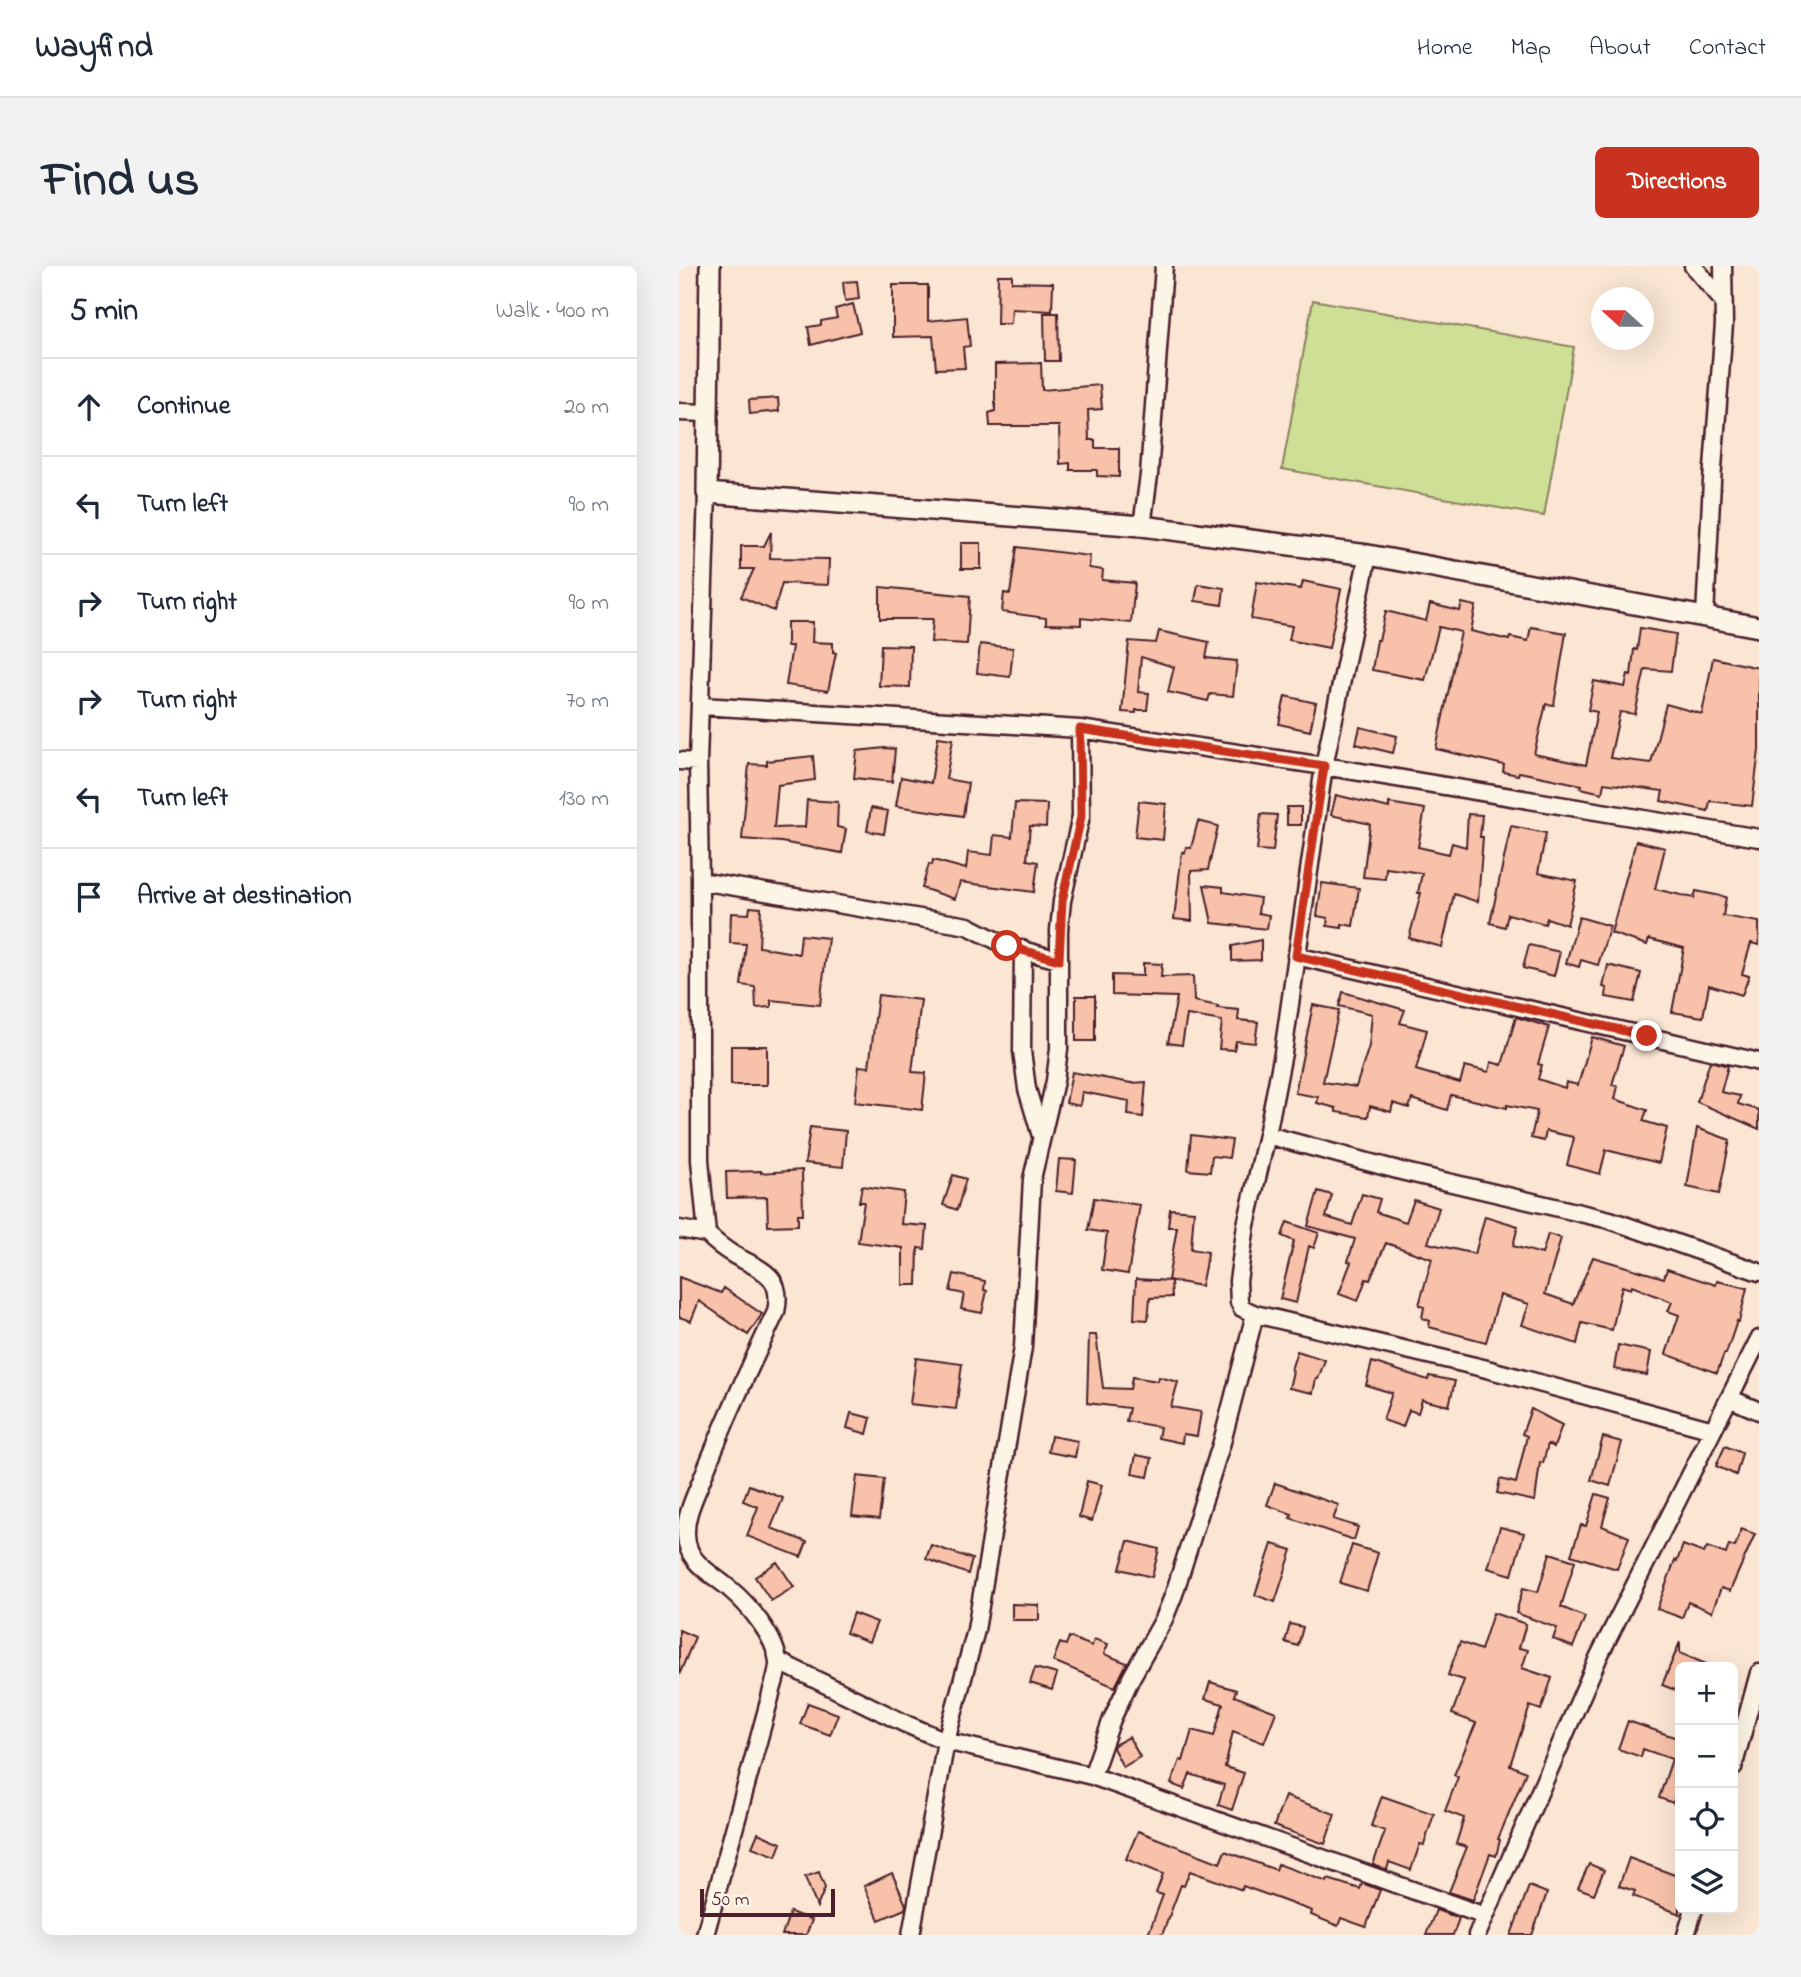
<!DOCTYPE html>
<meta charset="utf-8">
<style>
body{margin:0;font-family:"Indie Flower",sans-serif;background:#f2f2f3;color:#1f2937}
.controls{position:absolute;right:21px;bottom:21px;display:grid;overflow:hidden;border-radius:10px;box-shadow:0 7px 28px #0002}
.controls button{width:63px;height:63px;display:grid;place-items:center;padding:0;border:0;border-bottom:2px solid #e0e1e3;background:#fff;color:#1f2937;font:35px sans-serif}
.compass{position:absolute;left:912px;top:21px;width:63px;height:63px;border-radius:50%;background:#fff;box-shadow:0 7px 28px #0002;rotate:291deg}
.scale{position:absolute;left:21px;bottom:18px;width:135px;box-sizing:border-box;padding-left:7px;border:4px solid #4a1f2b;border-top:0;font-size:19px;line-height:24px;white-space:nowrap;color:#4a1f2b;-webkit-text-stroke:5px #fcf5e5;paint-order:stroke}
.stop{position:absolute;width:21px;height:21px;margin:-16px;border:5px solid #c8321e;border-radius:50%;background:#fff}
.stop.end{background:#c8321e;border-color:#fff;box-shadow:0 2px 7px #0008}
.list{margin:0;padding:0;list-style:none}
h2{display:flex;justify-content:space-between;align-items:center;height:91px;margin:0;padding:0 28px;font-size:30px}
h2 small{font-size:23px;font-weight:400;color:#747a83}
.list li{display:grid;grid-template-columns:46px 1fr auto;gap:21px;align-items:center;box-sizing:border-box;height:98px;padding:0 28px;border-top:2px solid #e0e1e3}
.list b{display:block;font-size:26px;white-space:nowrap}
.list em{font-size:23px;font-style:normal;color:#747a83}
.icon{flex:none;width:38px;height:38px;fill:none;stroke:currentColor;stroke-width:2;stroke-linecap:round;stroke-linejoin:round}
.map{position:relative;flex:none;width:1080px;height:1669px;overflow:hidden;border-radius:10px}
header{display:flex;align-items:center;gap:42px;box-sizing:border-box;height:98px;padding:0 35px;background:#fff;border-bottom:2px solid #e0e1e3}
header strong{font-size:33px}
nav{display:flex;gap:38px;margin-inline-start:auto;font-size:24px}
.intro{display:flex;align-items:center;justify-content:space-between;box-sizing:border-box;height:168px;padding:0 42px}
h1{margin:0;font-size:49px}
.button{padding:18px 32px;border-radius:10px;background:#c8321e;color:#fff;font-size:24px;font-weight:700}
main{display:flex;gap:42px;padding:0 42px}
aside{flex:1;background:#fff;border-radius:10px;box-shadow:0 7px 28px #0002}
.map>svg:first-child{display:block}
.green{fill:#cde095;stroke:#8c8060;stroke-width:2}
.building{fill:#f7c2a9;stroke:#4a1f2b;stroke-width:2}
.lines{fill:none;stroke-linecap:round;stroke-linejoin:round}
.minor-casing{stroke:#4a1f2b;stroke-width:21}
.tertiary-casing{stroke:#4a1f2b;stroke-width:24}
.minor{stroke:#fcf5e5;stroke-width:16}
.tertiary{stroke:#fcf5e5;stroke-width:19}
.route{stroke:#c8321e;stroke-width:9}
</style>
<header>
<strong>Wayfind</strong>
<nav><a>Home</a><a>Map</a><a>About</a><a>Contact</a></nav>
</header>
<div class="intro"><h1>Find us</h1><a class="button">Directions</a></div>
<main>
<aside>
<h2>5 min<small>Walk · 400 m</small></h2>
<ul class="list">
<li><svg class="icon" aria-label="ahead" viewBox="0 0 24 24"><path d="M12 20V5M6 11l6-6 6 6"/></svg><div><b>Continue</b></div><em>20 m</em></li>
<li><svg class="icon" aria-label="left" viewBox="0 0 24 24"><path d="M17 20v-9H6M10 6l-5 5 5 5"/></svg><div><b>Turn left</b></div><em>90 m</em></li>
<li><svg class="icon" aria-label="right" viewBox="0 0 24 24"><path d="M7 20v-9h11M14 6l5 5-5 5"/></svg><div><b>Turn right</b></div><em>90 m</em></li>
<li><svg class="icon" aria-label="right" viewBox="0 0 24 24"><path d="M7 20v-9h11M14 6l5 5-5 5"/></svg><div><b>Turn right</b></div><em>70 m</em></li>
<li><svg class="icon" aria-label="left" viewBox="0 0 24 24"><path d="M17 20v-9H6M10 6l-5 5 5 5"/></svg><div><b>Turn left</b></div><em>130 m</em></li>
<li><svg class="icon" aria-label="arrive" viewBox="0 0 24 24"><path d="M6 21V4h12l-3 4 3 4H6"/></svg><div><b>Arrive at destination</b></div></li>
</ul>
</aside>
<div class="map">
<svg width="1080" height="1669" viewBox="0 0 1080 1669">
<rect width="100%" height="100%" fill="#fae6d3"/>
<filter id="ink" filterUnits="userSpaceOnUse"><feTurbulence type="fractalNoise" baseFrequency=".0143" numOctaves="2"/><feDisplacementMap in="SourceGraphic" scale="14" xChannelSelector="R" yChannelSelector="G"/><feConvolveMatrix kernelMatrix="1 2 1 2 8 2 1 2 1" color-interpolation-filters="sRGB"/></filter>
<g filter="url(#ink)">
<path class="green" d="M634,34L895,81L865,250L603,203Z"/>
<path class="building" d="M319,9H333V16L374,17L373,45L333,43L332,58H318Z
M178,15L180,33L166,35L164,16Z
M214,19H249V55L288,51L291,80L284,81L286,102L257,103L254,70L214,71Z
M174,38L181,66L132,79L129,61L142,59V55L158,52L156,43Z
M365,47H379L380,95H366Z
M362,97L363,124L421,119L423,143L409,144L410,174H416V182H440V211L418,210V204H391V197L381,198L380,160H311L310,147L316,145V98Z
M99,132L100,145L71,148L70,134Z
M92,266L91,292L150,293L149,319L103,317L95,345L62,331L75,303H62V280H85Z
M282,277H302V303H282Z
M338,281L411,290L410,302L424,304L423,314L456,317L452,357L402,352V359L367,358V352L323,346L325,327L331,328Z
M624,315L662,323L650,382L610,374L613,360L572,353L578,316L622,323Z
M519,318L545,322L543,339L516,335Z
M201,321L291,330L288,378L252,376L254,353H201Z
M783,337L797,340L792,365L830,374L831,371L849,375L852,361L887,367L875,439L867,438L855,488L907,499L918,446L909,444L915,415L946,421L949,408L952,409L955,383L958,384L961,362L997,368L992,405L966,403L956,448L941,446L931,492L972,497L987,438L1023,448L1034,392L1080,402V484L1073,540L1031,535L1029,545L982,535L984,525L925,517L923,527L902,522L903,519L840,506L839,509L824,506L825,499L757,483L782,366L760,361L746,414L693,404L698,374H700L707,345L747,355L751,338L781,345Z
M108,356H134L133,376L154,377V386L157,387L149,425L107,419L113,380H108Z
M480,365L530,376L527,392L558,395L554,430L531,428L529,435L489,426L495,401L462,391L459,426L470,427L468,444H457V447L443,446L450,375L477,377Z
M301,378L334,382L331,411L298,407Z
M202,379L232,380L231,421L200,420Z
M606,430L637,437L631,465L600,458Z
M681,461L718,470L714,487L677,478Z
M259,471L274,473L267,513L289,517L284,550L217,540L222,511L252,517Z
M206,482L216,483L213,516L175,512L178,485Z
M134,490L136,514L99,519L95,562L126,561L128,534L159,536L158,561L167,563L163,587L102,576L63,573L70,498L88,499V495Z
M657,529L710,542V537L746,543L739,581L770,588L773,577L787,581L789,548L803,549L801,571H804L799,636L775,628L763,681L730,672L742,627H739L743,607L707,602L706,613L684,611L691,558L652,549Z
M460,535L487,538L484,574L456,571Z
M336,537L368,538L367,561L351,560L348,594L359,596L355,626L281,616L276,633L243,622L250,598L253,599L254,594L287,603L289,586L313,589L315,569L333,571Z
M608,541H622V559H608Z
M192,542L209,545L205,568L188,565Z
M582,548L598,549L594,585L578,584Z
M519,555L539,560L529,604L512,605L513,655L495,653L503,586L506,587L507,581L512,582Z
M832,560L867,567L859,607L898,615L888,659L868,652L866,658L829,648L826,661L811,657Z
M957,575L986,582L976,623L1015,632L1017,625L1047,631L1044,650L1080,656V679L1072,677L1063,708L1070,710L1063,729L1030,719L1024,751L993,746L1005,682L970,673L968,679L932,667Z
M643,617L680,622L674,660L663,658V662L648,660L649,652L638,650Z
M525,619L544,621V626L581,632L579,647L590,649L588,663L533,657Z
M71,641L82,642L80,681L120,688L122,669L149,672L141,739L92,734V741L77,742L76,721L62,719L67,678L51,677L52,647L70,648Z
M900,651L931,660L919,699L902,694L900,701L887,697Z
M582,674V694L553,695V680Z
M850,679L881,686L875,710L844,702Z
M464,697L483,698L482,711L514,710L515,735L539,740L538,742L560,744L559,754L579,756L576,777L557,775L555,784L540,783L543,755L508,749L503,779L489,777L498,731L433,729V709L464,710Z
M929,699L962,707L955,736L927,731L928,722L924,721Z
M664,726L726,744L721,757L748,764L737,804L781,817L786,800L810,806L812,796L823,799L837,751L870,761L859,798L863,799L859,813L886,822L887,816L899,819L913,771L945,780L933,819L939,820L936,833L968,844L964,855L988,862L980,897L927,884L921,908L888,899L895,872L894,871L867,865L865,875L852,872L858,845L828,839V842L772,829L768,844L733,833L730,842L714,837L712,846L691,840L689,851L657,846V842L638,837L639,831L616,827L634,739L660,744L644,816L677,821L690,780L693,748L660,740Z
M199,729L242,734L233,806L247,807L243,844L176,836L180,800L190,801Z
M397,730H416V775H397Z
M52,780H88V819H52Z
M1031,795L1049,800L1042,826L1061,830L1059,838L1080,844V863L1018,836Z
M393,806L452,817L467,816L464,851L449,849L450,835L403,826L401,840L387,837Z
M131,861L167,865L164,901L126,897Z
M1018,862L1051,874L1040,928L1008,921Z
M512,869L553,874L550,892L533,890L531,906L509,904Z
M380,893L397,894L394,927L377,925Z
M123,904L124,948H119V959L89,960L88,931L48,932L47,906L82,905V907Z
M274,909L287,913L278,944L264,939Z
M183,920L225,926L222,958L248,960L246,983L239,982L238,1019H224V982L179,976L185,936H180Z
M639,925L653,929L647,951L673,959L683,928L701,933L697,946L727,956L735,934L760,942L749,977L796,988L806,950L839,960L834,980L863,988L869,968L882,972L866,1028L894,1038L914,991L985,1012L988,1003L1037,1019L1038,1015L1068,1022L1060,1056L1058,1055L1047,1088H1045L1038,1107L987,1088L1000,1049L989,1045L993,1036L953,1020L952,1023L943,1020L933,1064L903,1057L898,1078L843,1059L850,1038L821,1029L807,1076L750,1061L751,1055L743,1052L745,1041L740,1039L753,993L707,977L691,1014L687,1013L679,1035L660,1028L672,996L669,995L676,973L629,960Z
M415,932L461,939L449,1008L423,1004L428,967L409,964Z
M491,943L515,945L512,983L529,986L522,1020L489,1014L498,961H489Z
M608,956L640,967L635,982L630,980L617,1037L601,1033L615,975L603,970Z
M275,1008L306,1015L305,1024L308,1025L303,1047L282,1043L285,1028L271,1025Z
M0,1011L42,1027L45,1022L83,1048L69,1069L20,1035L12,1055L0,1051Z
M457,1013L492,1015L493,1031L471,1032L469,1054L455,1053Z
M410,1069H417L424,1122L451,1123L453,1111L479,1115L480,1111L499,1116L492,1141L522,1146L518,1170L504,1168L503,1177L479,1172L481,1161L447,1155L450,1142L408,1137Z
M939,1079L972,1086L968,1109L935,1103Z
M618,1085L646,1094L639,1113H637L634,1127L610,1122L614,1105L612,1104Z
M237,1092L283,1098L277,1143L231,1138Z
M693,1096L749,1114L750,1110L776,1115L770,1140L743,1134L739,1147L730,1144L724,1161L704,1154L713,1127L687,1119Z
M852,1143L883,1159L875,1181L869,1178L864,1197L861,1196L856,1235L818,1227L821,1213L837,1217L848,1170L843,1168Z
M172,1147L192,1152L188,1168L168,1162Z
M372,1170L399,1175L396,1191L369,1186Z
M924,1171L943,1176L931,1220L912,1214Z
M1046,1180L1063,1187L1057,1209L1037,1200Z
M457,1189L473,1192L469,1211L453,1208Z
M178,1210L205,1213L200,1253L173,1250Z
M408,1215L423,1219L413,1255L400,1251Z
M596,1217L660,1239L654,1253L679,1261L675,1274L611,1252L613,1248L588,1239Z
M70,1219L104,1232L92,1262L128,1276L122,1291L68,1270L79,1241L64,1235Z
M917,1228L931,1232L923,1260L950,1271L938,1303L892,1289L902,1259L907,1260Z
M821,1261L845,1267L833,1309L809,1302Z
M1062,1263L1076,1268L1051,1325L1042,1322L1033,1346L1009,1336L1003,1352L978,1343L996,1294L998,1295L1004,1279L1025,1287L1028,1281L1047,1288L1050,1279L1056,1281Z
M449,1275L480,1283L473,1311L441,1303Z
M593,1278L613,1284L596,1336L576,1329Z
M252,1279L293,1293L289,1308L247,1293Z
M673,1279L699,1287L688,1325L661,1317Z
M871,1287L896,1295L882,1341L906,1351L894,1381L874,1373L878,1362L837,1347L844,1322L859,1326Z
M98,1296L115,1321L92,1335L76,1311Z
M333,1338L360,1339V1354H333Z
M174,1347L198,1356L190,1376L167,1367Z
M814,1347L847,1358L840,1382L849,1384L843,1402L873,1412L862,1444L851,1440L831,1499L847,1506L819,1573L821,1574L817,1590L811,1588L794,1634L770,1626L788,1581L777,1578L785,1552L766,1545L779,1511L775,1509L797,1457L773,1448L785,1414L769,1409L781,1376L802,1384Z
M611,1358L624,1361L619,1380L606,1376Z
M0,1364L16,1371L0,1409Z
M390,1371L413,1380L415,1373L429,1378L425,1388L448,1397L436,1421L374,1395L381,1377L387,1379Z
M1001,1376V1387L1034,1401H1001V1426L983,1419Z
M356,1402L378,1408L373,1424L351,1417Z
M531,1416L557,1424L555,1430L597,1446L585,1477L554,1465L546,1501L565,1507L553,1544L539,1539L545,1519L511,1508L505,1523L492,1518L501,1494L504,1495L513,1464L535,1470L544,1438L526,1433Z
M129,1437L159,1448L151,1469L121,1458Z
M949,1455L1001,1473V1516L994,1537L980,1532L993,1493L964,1483L962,1491L939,1483Z
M450,1471L461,1491L444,1501L434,1482L435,1479Z
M606,1530L656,1548L646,1578L595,1560Z
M703,1530L755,1548L745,1579L741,1578L732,1604L710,1596L708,1604L694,1599L706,1565L692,1560Z
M459,1565L541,1597L546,1585L597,1604L599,1598L648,1616L649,1613L681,1623L683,1617L701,1624L687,1661L662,1652L659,1660L632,1649L633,1645L564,1620L563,1624L511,1605L505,1620L502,1619L483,1669H469L484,1629L477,1627L484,1608L447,1593Z
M79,1567L102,1577L97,1590L73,1581Z
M950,1592L1001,1611V1648L954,1630L956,1625L940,1620Z
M910,1598L925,1604L915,1628L899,1622Z
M140,1606L146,1622L138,1641L126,1611Z
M213,1607L227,1639L226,1643L200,1654L185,1620Z
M850,1620L868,1627L853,1669H832Z
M757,1644L780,1652L774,1669H747Z
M111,1646L133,1654L127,1669H103Z"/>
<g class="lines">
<g class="minor-casing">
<path id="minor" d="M1014,0L1044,35
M0,146L27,147
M463,260L470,209L485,0
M689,289L645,500L604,787L588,869L567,959L559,1015L560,1036L563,1042L576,1048L804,1102L1034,1164
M1026,350L1033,215L1045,58L1044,0
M22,440L401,463L645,500L1080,572
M0,495L19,496
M21,615L289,660L328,680L380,694
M344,683L343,785L348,823L362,870
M617,690L1080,796
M588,869L726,906L931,954L1080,1006
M0,963L28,968
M1050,1132L1080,1145
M99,1395L227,1458L267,1475L413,1510L806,1650
M1054,1502L1080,1407
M413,1510L433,1453L452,1412L485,1353L495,1328L543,1176L576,1048
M26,1669L91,1432C93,1421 100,1406 99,1395C96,1371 70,1339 52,1324C33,1307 8,1298 7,1269C6,1250 16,1230 23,1213C45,1156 71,1101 97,1046C105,1009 82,1004 55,989C45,983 36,976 28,968L21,894V615L19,496L28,227
M232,1669L267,1475L297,1364L344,1081L353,913L376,815L380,783V664L383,635L402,550L401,463
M798,1669L920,1390L1080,1073
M1007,1669L1015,1643"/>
</g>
<g class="tertiary-casing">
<path id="tertiary" d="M31,0L28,227L463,260L689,289L1080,361"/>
</g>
<use href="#minor" class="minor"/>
<use href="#tertiary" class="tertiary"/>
</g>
</g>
<g class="lines" filter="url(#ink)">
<path class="route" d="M328,680L380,694L383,635L402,551L401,463L645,500L617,690L968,770"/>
</g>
</svg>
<div class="controls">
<button>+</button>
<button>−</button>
<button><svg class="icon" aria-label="locate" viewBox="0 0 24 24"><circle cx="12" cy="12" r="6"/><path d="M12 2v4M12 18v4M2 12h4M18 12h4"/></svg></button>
<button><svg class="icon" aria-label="layers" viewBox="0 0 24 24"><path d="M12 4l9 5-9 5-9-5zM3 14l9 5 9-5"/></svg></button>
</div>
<svg class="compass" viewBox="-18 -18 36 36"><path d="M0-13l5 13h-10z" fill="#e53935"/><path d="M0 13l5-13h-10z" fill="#747a83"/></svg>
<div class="scale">50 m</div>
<div class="stop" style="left:328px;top:680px"></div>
<div class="stop end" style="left:968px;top:770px"></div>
</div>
</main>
